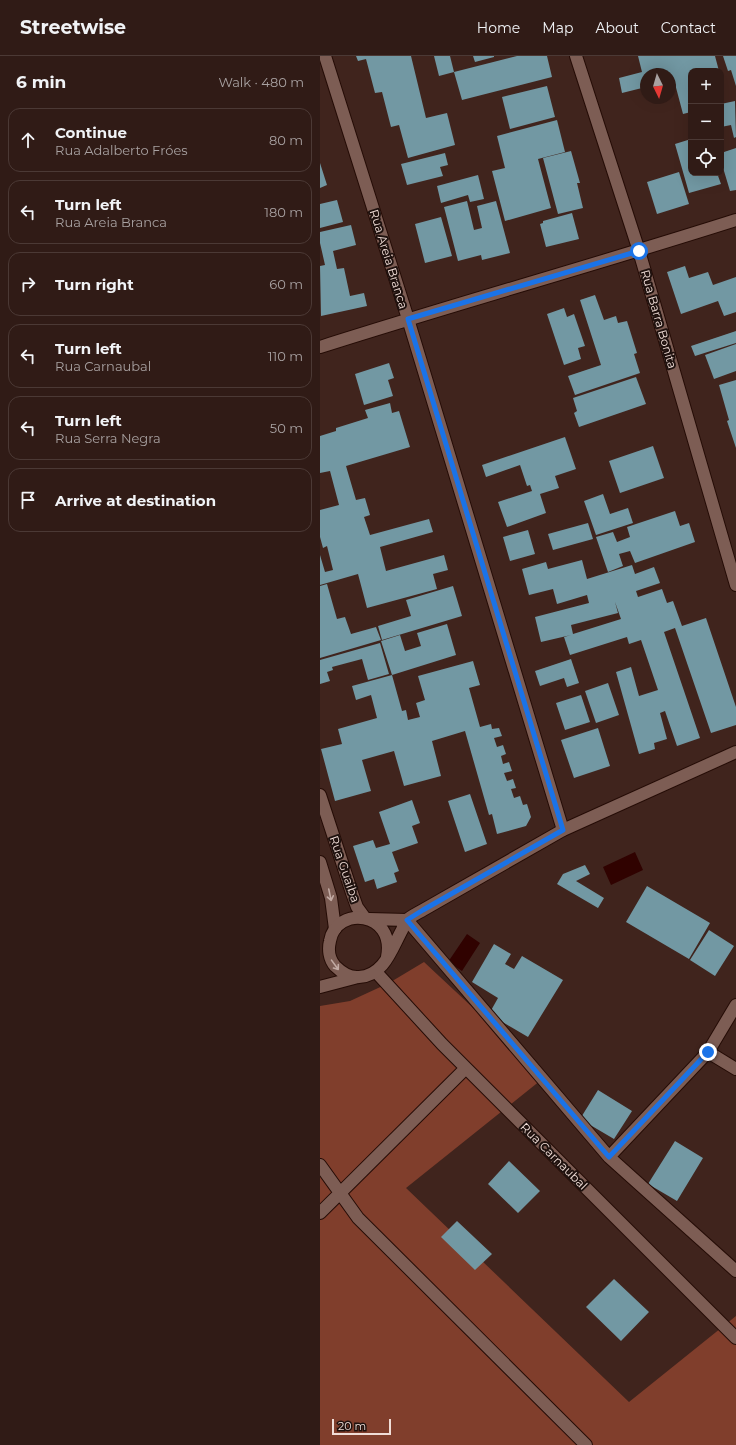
<!DOCTYPE html>
<meta charset="utf-8">
<style>
body{margin:0;font-family:Montserrat,sans-serif;background:#3c2823;color:#f1f3f6}
.controls{position:absolute;right:12px;top:12px;display:grid;overflow:hidden;border-radius:8px;box-shadow:0 4px 16px #0002}
.controls button{width:36px;height:36px;display:grid;place-items:center;padding:0;border:0;border-bottom:1px solid #4b3935;background:#301b16;color:#f1f3f6;font:20px sans-serif}
.compass{position:absolute;left:320px;top:12px;width:36px;height:36px;border-radius:50%;background:#301b16;box-shadow:0 4px 16px #0002;rotate:175deg}
.scale{position:absolute;left:12px;bottom:10px;width:59px;box-sizing:border-box;padding-left:4px;border:2px solid #f0ddd7;border-top:0;font-size:11px;line-height:14px;white-space:nowrap;color:#f0ddd7;-webkit-text-stroke:3px #1e110e;paint-order:stroke}
.stop{position:absolute;width:12px;height:12px;margin:-9px;border:3px solid #1a73e8;border-radius:50%;background:#fff}
.stop.end{background:#1a73e8;border-color:#fff;box-shadow:0 1px 4px #0008}
.list{margin:0;padding:0;list-style:none}
h2{display:flex;justify-content:space-between;align-items:center;height:52px;margin:0;padding:0 16px;font-size:17px}
h2 small{font-size:13px;font-weight:400;color:#a8a1a1}
.list li{display:grid;grid-template-columns:26px 1fr auto;gap:12px;align-items:center;box-sizing:border-box;height:64px;margin:0 8px 8px;padding:0 8px;border:1px solid #4b3935;border-radius:12px}
.list b{display:block;font-size:15px;white-space:nowrap}
.list p{margin:0;font-size:13px;white-space:nowrap;color:#a8a1a1}
.list em{font-size:13px;font-style:normal;color:#a8a1a1}
.icon{flex:none;width:22px;height:22px;fill:none;stroke:currentColor;stroke-width:2;stroke-linecap:round;stroke-linejoin:round}
.map{position:relative;flex:none;width:416px;height:1389px;overflow:hidden}
header{display:flex;align-items:center;gap:24px;box-sizing:border-box;height:56px;padding:0 20px;background:#301b16;border-bottom:1px solid #4b3935}
header strong{font-size:19px}
nav{display:flex;gap:22px;margin-inline-start:auto;font-size:14px}
main{display:flex}
aside{flex:1;background:#301b16}
.map>svg:first-child{display:block}
.green{fill:#803e2c}
.water{fill:#300200}
.building{fill:#7298a3;fill-rule:evenodd}
.lines{fill:none;stroke-linecap:round;stroke-linejoin:round}
.minor-casing{stroke:#250c06;stroke-width:14}
.tertiary-casing{stroke:#250c06;stroke-width:14}
.minor{stroke:#7d5d54;stroke-width:12}
.tertiary{stroke:#7d5d54;stroke-width:12}
.oneway{stroke:#c2aaa3}
.route{stroke:#1a73e8;stroke-width:5}
.labels{text-anchor:middle;dominant-baseline:central;stroke-width:4;stroke-linejoin:round;paint-order:stroke}
.street-label{font-size:12px;fill:#f0ddd7;stroke:#1e110e}
</style>
<header>
<strong>Streetwise</strong>
<nav><a>Home</a><a>Map</a><a>About</a><a>Contact</a></nav>
</header>
<main>
<aside>
<h2>6 min<small>Walk · 480 m</small></h2>
<ul class="list">
<li><svg class="icon" aria-label="ahead" viewBox="0 0 24 24"><path d="M12 20V5M6 11l6-6 6 6"/></svg><div><b>Continue</b><p>Rua Adalberto Fróes</p></div><em>80 m</em></li>
<li><svg class="icon" aria-label="left" viewBox="0 0 24 24"><path d="M17 20v-9H6M10 6l-5 5 5 5"/></svg><div><b>Turn left</b><p>Rua Areia Branca</p></div><em>180 m</em></li>
<li><svg class="icon" aria-label="right" viewBox="0 0 24 24"><path d="M7 20v-9h11M14 6l5 5-5 5"/></svg><div><b>Turn right</b></div><em>60 m</em></li>
<li><svg class="icon" aria-label="left" viewBox="0 0 24 24"><path d="M17 20v-9H6M10 6l-5 5 5 5"/></svg><div><b>Turn left</b><p>Rua Carnaubal</p></div><em>110 m</em></li>
<li><svg class="icon" aria-label="left" viewBox="0 0 24 24"><path d="M17 20v-9H6M10 6l-5 5 5 5"/></svg><div><b>Turn left</b><p>Rua Serra Negra</p></div><em>50 m</em></li>
<li><svg class="icon" aria-label="arrive" viewBox="0 0 24 24"><path d="M6 21V4h12l-3 4 3 4H6"/></svg><div><b>Arrive at destination</b></div></li>
</ul>
</aside>
<div class="map">
<svg width="416" height="1389" viewBox="0 0 416 1389">
<rect width="100%" height="100%" fill="#40241d"/>
<path class="green" d="M104,906L226,1020L86,1132L309,1346L416,1260V1389H0V950L30,945L69,927Z"/>
<path class="water" d="M315,796L323,814L291,829L283,811Z
M147,878L160,887L142,915L128,906Z"/>
<path class="building" d="M36,0H91L106,62L127,57L135,89L88,102L79,69L71,71L62,36L55,37L46,3L38,5Z
M114,0H130L134,16L119,20Z
M153,0H174V1L155,6Z
M197,0H227L232,21L142,44L134,16Z
M318,0H395L399,15H371V56L363,58L354,24L350,25V18H326V31L302,37L299,22L322,16Z
M403,0H416V30L411,14L408,15Z
M227,30L235,61L190,73L182,41Z
M415,45L416,81L414,82L411,69L401,71V48Z
M237,64L245,96L218,103L231,152L185,165L172,115L185,112L177,80Z
M371,83V117H397L401,128L369,137L355,88Z
M416,92V134L410,135L401,105V97Z
M251,95L260,127H257L263,152L238,158L223,102Z
M125,97L128,109L120,111L123,120L87,129L81,108Z
M0,107L7,129L0,132Z
M359,116L369,148L337,158L327,126Z
M158,119L164,143L150,146L148,139L121,147L117,130Z
M17,144L23,166L0,172V148Z
M147,145L154,174L162,172L157,150L176,145L190,197L162,204L161,199L138,205L124,151Z
M252,157L259,183L226,191L220,168L223,167V165Z
M121,161L132,200L105,207L95,168Z
M31,169L36,189L13,195L17,213L24,212L30,240L44,237L47,250L1,260L0,210L5,209L0,187V176Z
M365,210L369,222L388,216L393,229L416,221V256L404,260L398,245L361,258L347,216Z
M275,239L284,264L296,260L298,267L307,265L317,297L314,298L320,317L255,339L248,320L281,309L260,244Z
M244,252L247,261L254,258L265,290L258,292L261,303L244,309L227,258Z
M416,275V287L375,300L371,290Z
M416,288V315L394,323L385,299Z
M69,307L74,322L68,324L73,340L44,349L35,318Z
M316,321L326,348L259,371L254,357L257,355L253,342Z
M416,324V392L407,365L409,364L399,329Z
M70,347L72,357L79,355L90,391L26,410L36,444L45,442L50,459L44,461L50,479L109,463L113,476L60,491L66,515L124,499L128,514L113,518L117,533L47,552L38,518L0,529V499L5,516L13,514L7,490L3,492L0,481V454L19,449L10,415L0,417V380L16,375V372L48,362L45,354Z
M245,381L256,413L235,420L239,432L220,438L226,457L187,471L178,446L212,435L210,429L207,430L200,409L166,421L162,409Z
M333,390L344,422L300,437L289,405Z
M283,438L290,458L308,452L313,467L276,479L264,445Z
M355,455L360,470L369,467L375,486L315,507L310,495L299,498L303,510L288,516L276,481L293,476L297,486L310,481L307,471Z
M268,467L273,483L233,494L228,478Z
M208,474L215,498L190,505L183,481Z
M262,504L267,523L312,509L315,518L334,511L340,527L316,535L318,541L342,533L347,547L353,545L362,570L386,562L416,651V669L391,677L355,572L344,576L380,682L357,690L345,655L340,657L347,683L334,687L335,693L319,698L296,616L311,611L319,640L338,634L321,584L309,588L307,581L250,599L244,581L251,579L221,586L215,561L269,547L267,539L237,548L233,533L209,539L202,513L226,506L228,513ZM295,546L301,563L253,578L251,569L298,557Z
M7,528L17,563L25,561L31,578L56,571L61,584L0,602V530Z
M133,530L142,560L62,584L58,570L91,560L86,544Z
M127,568L136,599L72,619L82,655L86,654L88,664L100,661L96,647L105,644L98,620L153,605L160,629L149,632L160,671L171,668L172,673L179,672L182,680L174,682L177,691L183,689L186,698L181,700L183,708L189,706L192,715L184,717L187,725L193,723L196,732L191,733L194,742L200,740L203,749L207,748L211,761L206,770L177,778L172,758L169,759L145,675L112,685L121,720L84,730L74,695L42,704L51,735L15,745L1,693L22,688L18,673L57,662L51,639L36,644L32,630L72,619L61,585L80,579L85,595L101,590L97,577Z
M60,587L69,618L48,624L42,603L12,611L13,614L7,616L10,625L0,628V604Z
M251,603L259,627L247,631L244,622L220,630L215,615Z
M288,627L299,659L276,667L265,635Z
M261,639L270,666L245,674L236,647Z
M278,672L290,710L254,722L241,684Z
M150,738L167,788L145,796L128,745Z
M92,744L100,767L92,770L98,787L72,796L79,815L74,817L77,826L57,833L54,823L45,826L33,790L53,784L56,792L70,788L59,756Z
M265,809L270,818L256,825L284,842L278,852L237,828L243,818Z
M327,830L390,867L369,903L306,866Z
M389,874L414,890L395,920L370,904Z
M174,888L191,898L185,908L194,913L202,900L243,924L208,981L169,958L178,942L152,926Z
M278,1034L312,1055L294,1083L260,1063Z
M355,1085L383,1102L357,1145L328,1128Z
M189,1105L220,1135L198,1157L168,1128Z
M137,1165L172,1198L155,1214L121,1181Z
M294,1223L329,1256L301,1285L266,1251Z"/>
<g class="lines">
<g class="minor-casing">
<path id="minor" d="M5,0L88,263L243,774
M256,0L319,195L416,529
M0,291C138,247 278,208 416,164
M0,739L32,837L37,851L45,862
M0,806L11,842L15,873
M87,864L289,1101L416,1215
M56,916L122,988L416,1282
M388,996L416,1013
M289,1101L388,996L416,949
M0,1109L38,1162L266,1389
M0,1157L146,1012"/>
</g>
<g class="tertiary-casing">
<path id="tertiary" d="M49,863L87,864
M67,901C76,855 16,849 10,885C8,893 9,903 15,910C22,917 30,922 39,921C64,920 72,892 82,874C83,871 85,866 87,864C91,860 98,857 103,854L243,774L416,696
M0,931L38,921"/>
</g>
<use href="#minor" class="minor"/>
<use href="#tertiary" class="tertiary"/>
</g>
<defs><path id="oneway-shaft" d="M-6 0H5M1.5-3L5.5 0L1.5 3" fill="none" stroke-width="1.6" stroke-linecap="round" stroke-linejoin="round"/></defs>
<g class="oneway">
<use href="#oneway-shaft" transform="translate(10 839) rotate(78)"/>
<use href="#oneway-shaft" transform="translate(15 909) rotate(54)"/>
</g>
<g class="lines">
<path class="route" d="M319,195L88,263L243,774L103,854L87,864L289,1101L388,996"/>
</g>
<g class="labels">
<g class="street-label">
<text transform="translate(69 203) rotate(73)">Rua Areia Branca</text>
<text transform="translate(339 263) rotate(74)">Rua Barra Bonita</text>
<text transform="translate(25 813) rotate(71)">Rua Guaiba</text>
<text transform="translate(234 1100) rotate(45)">Rua Carnaubal</text>
</g>
</g>
</svg>
<div class="controls">
<button>+</button>
<button>−</button>
<button><svg class="icon" aria-label="locate" viewBox="0 0 24 24"><circle cx="12" cy="12" r="6"/><path d="M12 2v4M12 18v4M2 12h4M18 12h4"/></svg></button>
</div>
<svg class="compass" viewBox="-18 -18 36 36"><path d="M0-13l5 13h-10z" fill="#e53935"/><path d="M0 13l5-13h-10z" fill="#a8a1a1"/></svg>
<div class="scale">20 m</div>
<div class="stop" style="left:319px;top:195px"></div>
<div class="stop end" style="left:388px;top:996px"></div>
</div>
</main>
